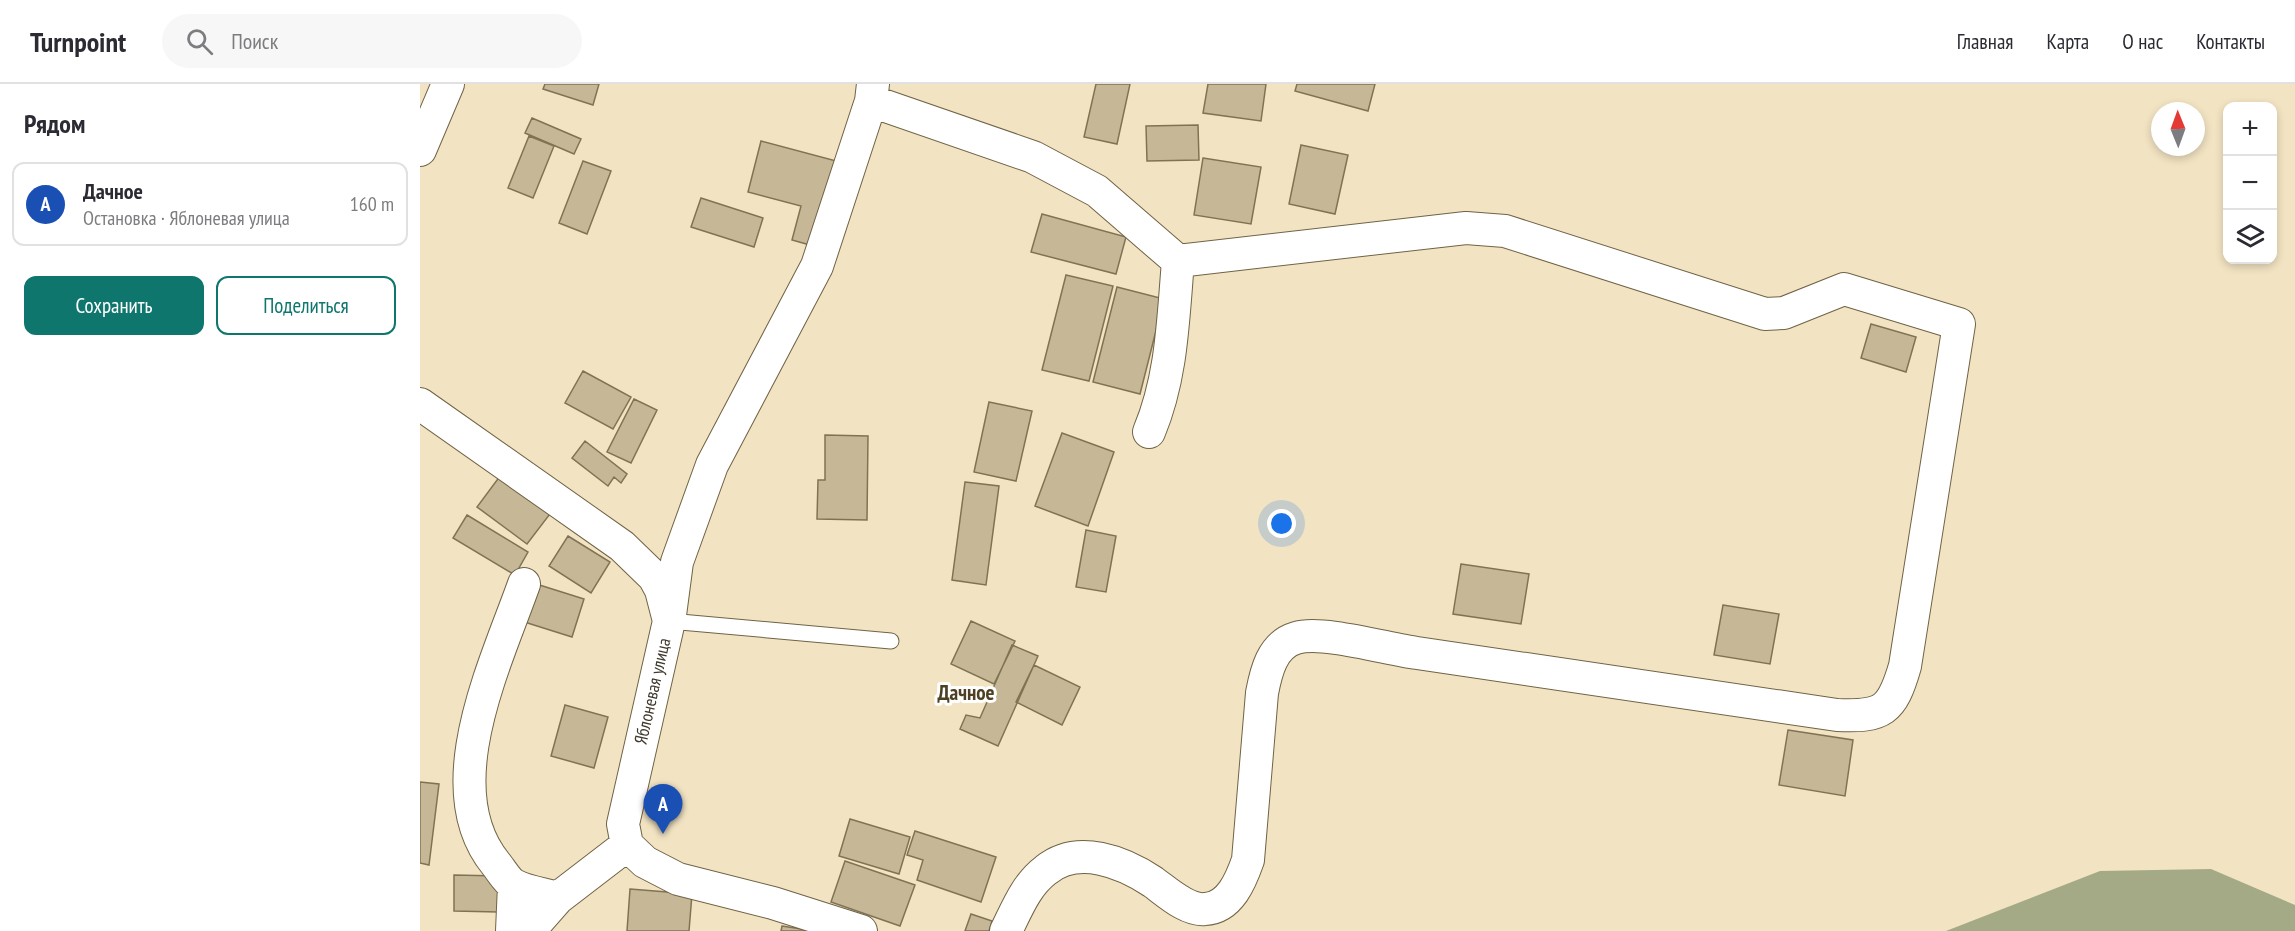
<!DOCTYPE html>
<html lang="ru">
<meta charset="utf-8">
<style>
body{margin:0;font-family:"PT Sans Narrow",sans-serif;background:#f7f7f7;color:#2b2b33}
.controls{position:absolute;right:18px;top:18px;display:grid;overflow:hidden;border-radius:12px;box-shadow:0 3px 9px #0003}
.controls button{width:54px;height:54px;display:grid;place-items:center;padding:0;border:0;border-bottom:2px solid #e1e1e2;background:#fff;color:#2b2b33;font:30px sans-serif}
.compass{position:absolute;left:1731px;top:18px;width:54px;height:54px;border-radius:50%;background:#fff;box-shadow:0 3px 9px #0003;rotate:359deg}
.you{position:absolute;left:862px;top:440px;width:21px;height:21px;margin:-15px;border:4px solid #fff;border-radius:50%;background:#1a73e8;box-shadow:0 0 0 9px #1a73e833}
.badge{display:grid;place-items:center;width:39px;height:39px;border-radius:50%;background:#0f766e;color:#fff;font-size:20px;font-weight:700}
.pin{position:absolute;translate:-50% -50px;filter:drop-shadow(0 2px 3px #0008)}
.pin::after{content:'';position:absolute;top:32px;width:21px;height:18px;background:inherit;clip-path:polygon(0 0,100% 0,50% 100%)}
.list{margin:0;padding:0;list-style:none}
h2{display:flex;justify-content:space-between;align-items:center;height:78px;margin:0;padding:0 24px;font-size:26px}
h2 small{font-size:20px;font-weight:400;color:#7c7c81}
.list li{display:grid;grid-template-columns:39px 1fr auto;gap:18px;align-items:center;box-sizing:border-box;height:84px;margin:0 12px 12px;padding:0 12px;border:2px solid #e1e1e2;border-radius:12px}
.list b{display:block;font-size:22px;white-space:nowrap}
.list p{margin:0;font-size:20px;white-space:nowrap;color:#7c7c81}
.list em{font-size:20px;font-style:normal;color:#7c7c81}
.actions{display:flex;gap:12px;padding:18px 24px}
.actions a{flex:1;padding:14px 0;border:2px solid #0f766e;border-radius:12px;text-align:center;font-size:21px;color:#0f766e}
.actions .main{background:#0f766e;color:#fff}
.icon{flex:none;width:33px;height:33px;fill:none;stroke:currentColor;stroke-width:2;stroke-linecap:round;stroke-linejoin:round}
.map{position:relative;flex:none;width:1875px;height:847px;overflow:hidden}
header{display:flex;align-items:center;gap:36px;box-sizing:border-box;height:84px;padding:0 30px;background:#fff;border-bottom:2px solid #e1e1e2}
header strong{font-size:28px}
nav{display:flex;gap:33px;margin-inline-start:auto;font-size:21px}
.search{width:420px;height:54px;background:#f7f7f7;display:flex;align-items:center;gap:15px;box-sizing:border-box;padding:0 21px;border-radius:33px;color:#7c7c81;font-size:22px}
main{display:flex}
aside{flex:1;background:#fff}
.map>svg:first-child{display:block}
.forest{fill:#a3aa85}
.building{fill:#c6b897;stroke:#807354;stroke-width:1.5}
.lines{fill:none;stroke-linecap:round;stroke-linejoin:round}
.lane-casing{stroke:#706345;stroke-width:17}
.street-casing{stroke:#706345;stroke-width:34}
.lane{stroke:#fff;stroke-width:15}
.street{stroke:#fff;stroke-width:32}
.labels{text-anchor:middle;dominant-baseline:central;stroke-width:6;stroke-linejoin:round;paint-order:stroke}
.street-label{font-size:18px;fill:#403a2d;stroke:#fff}
.quarter-label{font-size:21px;font-weight:bold;fill:#4d4023;stroke:#fff}
</style>
<header>
<strong>Turnpoint</strong>
<div class="search"><svg class="icon" aria-label="search" viewBox="0 0 24 24"><circle cx="10" cy="10" r="6"/><path d="M15 15l6 6"/></svg>Поиск</div>
<nav><a>Главная</a><a>Карта</a><a>О нас</a><a>Контакты</a></nav>
</header>
<main>
<aside>
<h2>Рядом<small></small></h2>
<ul class="list">
<li><span class="badge" style="background:#1a4fb4">A</span><div><b>Дачное</b><p>Остановка · Яблоневая улица</p></div><em>160 m</em></li>
</ul>
<div class="actions"><a class="main">Сохранить</a><a>Поделиться</a></div>
</aside>
<div class="map">
<svg width="1875" height="847" viewBox="0 0 1875 847">
<rect width="100%" height="100%" fill="#f2e3c2"/>
<path class="forest" d="M1791,785L1875,821V847H1526L1680,787Z"/>
<path class="building" d="M125,0H179L173,21L123,5Z
M676,0H710L697,60L664,53Z
M788,0H846L841,37L783,29Z
M877,0H955L948,27L875,7Z
M112,34L161,55L154,70L105,49Z
M778,41L779,76L727,77L726,42Z
M109,52L134,62L113,114L88,104Z
M341,57L420,78L397,163L372,156L381,122L328,108Z
M881,61L928,71L915,130L869,120Z
M783,74L841,83L831,140L774,131Z
M163,77L191,87L167,150L139,139Z
M281,114L343,134L334,163L271,143Z
M622,130L706,153L696,190L611,168Z
M646,191L693,202L669,297L622,286Z
M697,203L744,215L720,310L673,298Z
M1451,240L1496,253L1486,288L1441,274Z
M163,287L211,313L193,345L145,319Z
M214,315L237,326L211,379L187,368Z
M569,318L612,327L596,397L554,388Z
M642,349L694,368L668,442L615,422Z
M405,351L448,352L447,436L397,435L398,396H405Z
M165,357L207,390L201,399L194,393L188,402L152,374Z
M83,388L133,426L107,460L57,423Z
M545,398L579,402L566,501L532,496Z
M47,431L108,468L95,491L33,454Z
M666,446L696,452L686,508L656,503Z
M148,452L190,478L171,509L129,482Z
M1041,480L1109,490L1101,540L1033,530Z
M110,498L164,515L152,553L98,536Z
M1303,521L1359,530L1350,580L1294,571Z
M551,537L595,557L574,600L531,580Z
M592,561L618,572L578,662L540,645L546,631L560,634Z
M614,581L660,603L642,641L596,618Z
M145,621L188,633L174,684L131,672Z
M1368,646L1433,656L1425,712L1359,701Z
M0,698L19,700L9,781L0,779Z
M430,735L490,753L479,790L419,772Z
M495,747L576,773L561,818L497,796L503,776L487,771Z
M425,777L495,801L480,842L411,818Z
M34,791L79,792L78,828L34,827Z
M210,805L272,810L269,847H207Z
M551,830L572,837L569,847H545Z
M362,842L394,847H361Z"/>
<g class="lines">
<g class="lane-casing">
<path id="lane" d="M249,537L471,557"/>
</g>
<g class="street-casing">
<path id="street" d="M451,17L613,73L677,107L758,177C753,236 752,293 729,348
M0,66L28,0
M0,320L202,462L234,493L241,506L249,537L203,740L207,761L225,778L258,795L353,819L441,847
M104,500C76,579 14,705 76,780C81,786 87,797 94,801C106,808 125,810 138,814
M250,531L257,478L292,381L397,182L451,17L453,0
M92,847L94,801
M109,847L138,814L207,761
M586,847C597,825 606,801 626,786C658,760 703,778 733,798C747,808 767,827 785,825C810,824 821,796 828,776L842,609C846,588 852,561 876,554C902,546 967,565 997,569C1137,590 1277,611 1417,631C1463,633 1472,627 1485,582L1539,240L1424,205L1364,229L1345,230L1085,147L1046,144L758,177"/>
</g>
<use href="#lane" class="lane"/>
<use href="#street" class="street"/>
</g>
<g class="labels">
<g class="street-label">
<text transform="translate(232 607) rotate(-77)">Яблоневая улица</text>
</g>
<g class="quarter-label">
<text x="546" y="608">Дачное</text>
</g>
</g>
</svg>
<div class="controls">
<button>+</button>
<button>−</button>
<button><svg class="icon" aria-label="layers" viewBox="0 0 24 24"><path d="M12 4l9 5-9 5-9-5zM3 14l9 5 9-5"/></svg></button>
</div>
<svg class="compass" viewBox="-18 -18 36 36"><path d="M0-13l5 13h-10z" fill="#e53935"/><path d="M0 13l5-13h-10z" fill="#7c7c81"/></svg>
<div class="you"></div>
<div class="pin badge" style="left:243px;top:750px;background:#1a4fb4">A</div>
</div>
</main>
